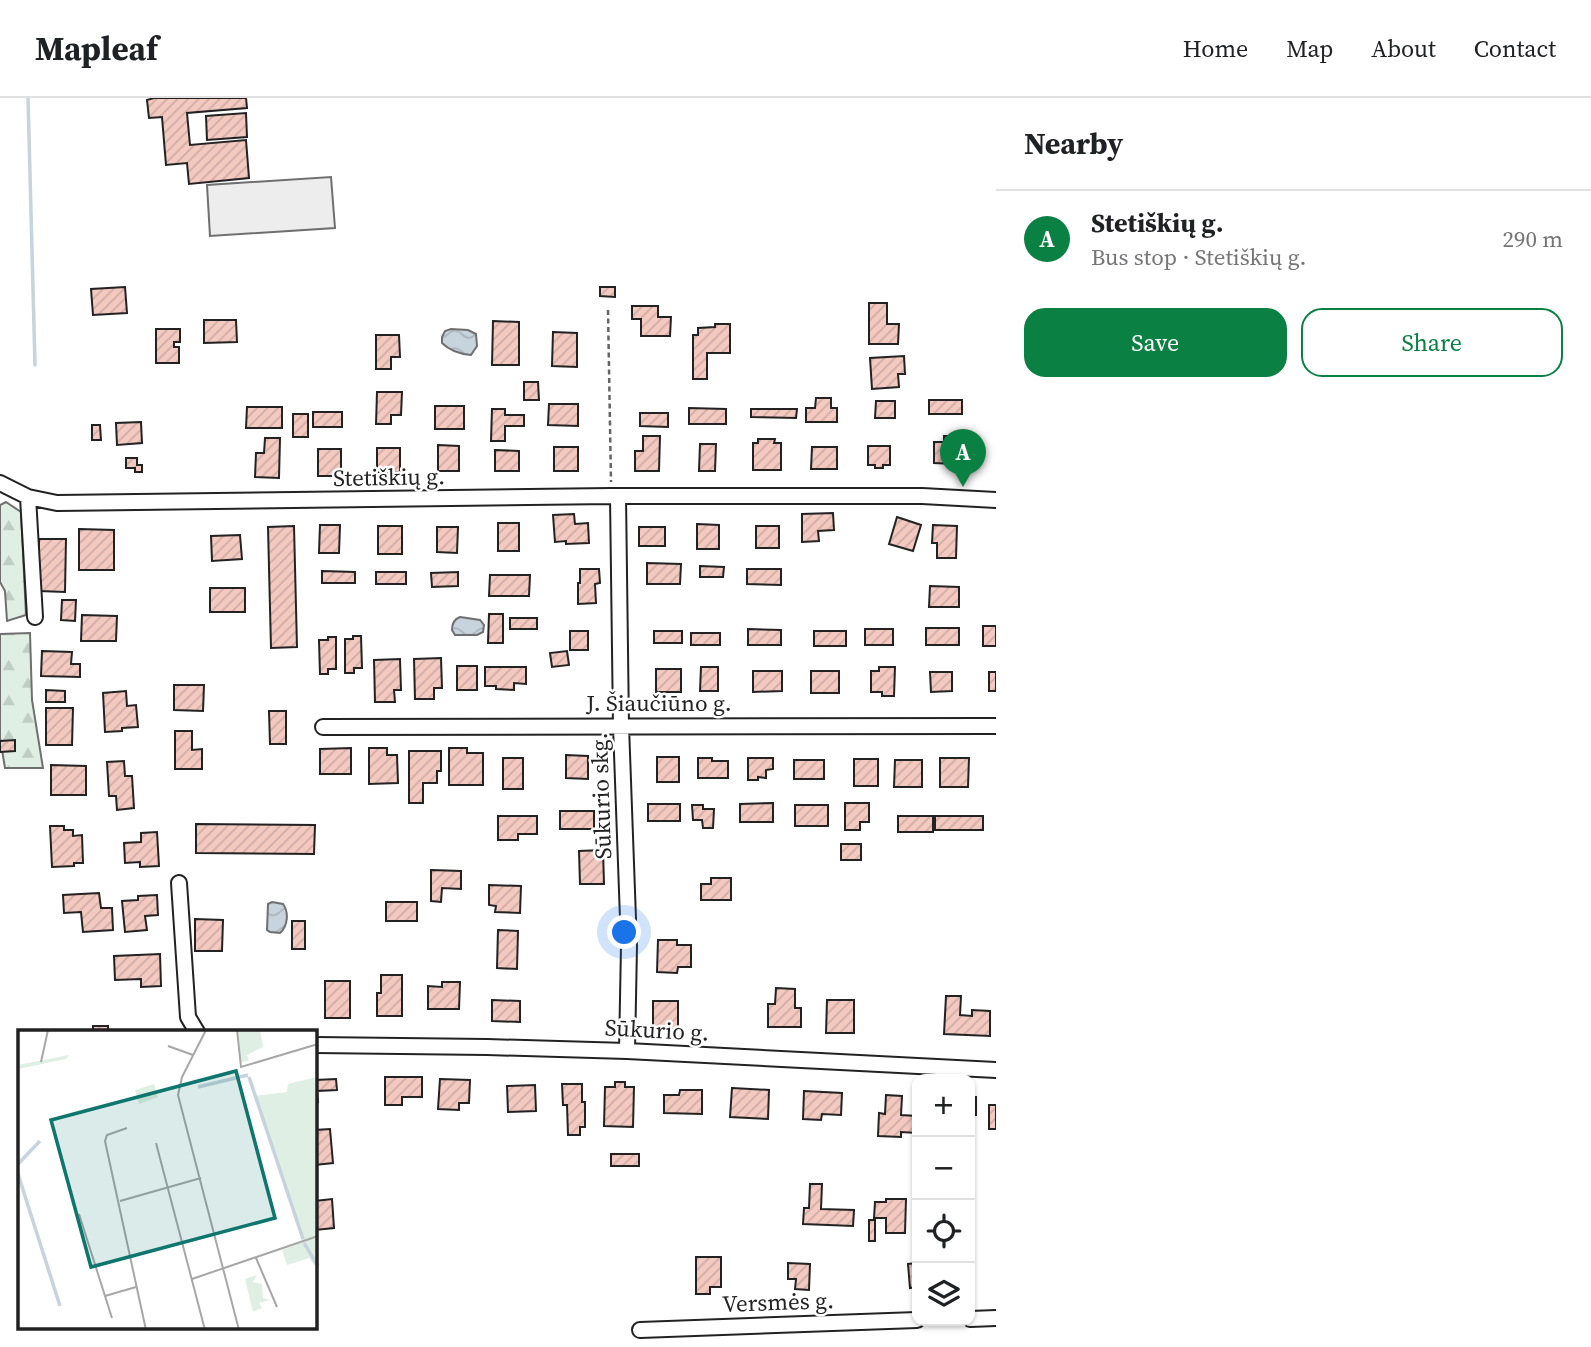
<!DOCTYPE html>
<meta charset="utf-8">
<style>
body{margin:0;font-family:"Source Serif 4",serif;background:#f6f6f6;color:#202124}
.controls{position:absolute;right:21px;bottom:21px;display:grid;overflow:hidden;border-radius:14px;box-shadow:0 2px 5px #0004}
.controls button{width:63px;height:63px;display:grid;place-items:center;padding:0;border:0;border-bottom:2px solid #e0e0e0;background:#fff;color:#202124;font:35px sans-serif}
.you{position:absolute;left:625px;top:835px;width:24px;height:24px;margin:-18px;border:5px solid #fff;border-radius:50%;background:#1a73e8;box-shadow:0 0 0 10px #1a73e833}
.badge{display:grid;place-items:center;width:46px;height:46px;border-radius:50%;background:#0b8043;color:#fff;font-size:23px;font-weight:700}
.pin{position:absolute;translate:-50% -58px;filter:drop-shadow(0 2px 4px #0008)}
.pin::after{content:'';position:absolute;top:37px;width:24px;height:21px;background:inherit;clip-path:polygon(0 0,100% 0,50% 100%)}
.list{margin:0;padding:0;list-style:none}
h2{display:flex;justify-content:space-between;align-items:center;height:91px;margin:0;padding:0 28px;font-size:30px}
h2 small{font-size:23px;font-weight:400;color:#757577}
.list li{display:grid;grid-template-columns:46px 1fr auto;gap:21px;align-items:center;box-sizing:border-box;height:98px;padding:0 28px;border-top:2px solid #e0e0e0}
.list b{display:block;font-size:26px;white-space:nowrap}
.list p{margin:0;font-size:23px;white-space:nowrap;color:#757577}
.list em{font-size:23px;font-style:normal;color:#757577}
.actions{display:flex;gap:14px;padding:21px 28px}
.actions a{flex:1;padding:16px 0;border:2px solid #0b8043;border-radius:21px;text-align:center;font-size:24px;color:#0b8043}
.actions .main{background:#0b8043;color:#fff}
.icon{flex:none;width:38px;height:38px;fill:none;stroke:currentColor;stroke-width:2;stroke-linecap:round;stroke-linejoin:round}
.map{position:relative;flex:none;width:996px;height:1249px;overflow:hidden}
header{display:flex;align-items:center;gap:42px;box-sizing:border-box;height:98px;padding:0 35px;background:#fff;border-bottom:2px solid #e0e0e0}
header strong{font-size:33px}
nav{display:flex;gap:38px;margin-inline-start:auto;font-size:24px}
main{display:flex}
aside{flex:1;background:#fff}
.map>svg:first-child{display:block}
.forest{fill:url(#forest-firs);stroke:#6f6f6f;stroke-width:2}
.parking{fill:#ededed;stroke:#6f6f6f;stroke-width:2}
.water{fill:url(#water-waves);stroke:#6f6f6f;stroke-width:2}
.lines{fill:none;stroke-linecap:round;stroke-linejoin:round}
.stream{stroke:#c7d3dd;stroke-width:3.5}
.building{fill:url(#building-hatch);stroke:#222;stroke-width:2}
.minor-casing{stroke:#222;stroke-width:18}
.path{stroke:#646464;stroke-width:2.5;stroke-dasharray:5 3.5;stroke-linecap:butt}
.minor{stroke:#fff;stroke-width:14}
.labels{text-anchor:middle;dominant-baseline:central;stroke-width:5;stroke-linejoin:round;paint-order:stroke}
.street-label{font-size:23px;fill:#222;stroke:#fff}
.inset-river{fill:none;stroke:#c7d3dd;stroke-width:3.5}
.inset-road{fill:none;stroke:#a7a7a7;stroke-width:2}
.view{fill:#0f766e;fill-opacity:0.15;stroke:#0f766e;stroke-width:3.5}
.inset-edge{fill:none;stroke:#222;stroke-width:3.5}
</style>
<header>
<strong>Mapleaf</strong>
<nav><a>Home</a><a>Map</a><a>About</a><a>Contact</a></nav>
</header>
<main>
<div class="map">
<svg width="996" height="1249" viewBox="0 0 996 1249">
<defs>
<pattern id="forest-firs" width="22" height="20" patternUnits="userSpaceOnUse" patternTransform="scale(1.75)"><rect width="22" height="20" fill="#e0efe3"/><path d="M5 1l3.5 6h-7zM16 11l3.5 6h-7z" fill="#c0cdc2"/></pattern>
<pattern id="water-waves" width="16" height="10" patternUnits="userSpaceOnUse" patternTransform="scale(1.75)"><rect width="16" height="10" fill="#c7d3dd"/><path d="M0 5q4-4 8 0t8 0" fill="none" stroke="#abb5bd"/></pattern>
<pattern id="building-hatch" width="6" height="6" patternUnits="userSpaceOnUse" patternTransform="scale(1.75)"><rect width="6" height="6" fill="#f3c9c0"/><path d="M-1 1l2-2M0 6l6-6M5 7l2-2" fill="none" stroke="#d0aca5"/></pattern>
</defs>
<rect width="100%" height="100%" fill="#fff"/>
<path class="forest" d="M6,404L21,414L26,517L7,523L5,493L0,484V407Z
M30,535L32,602L43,670H5L0,640V536Z"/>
<path class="parking" d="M331,79L335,130L210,138L207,87Z"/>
<path class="water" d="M451,231L468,232L476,236L477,248L471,257C460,256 450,253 442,245V239L445,233Z
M460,519L480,522L484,527L483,534L477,537H455L452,532C452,526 454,521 460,519Z
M272,804L283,806C289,814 288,828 280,835L270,834L267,832L268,806Z"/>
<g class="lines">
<path class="stream" d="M28,0L35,267"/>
</g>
<path class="building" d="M154,0H246L247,10L187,15L190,47L246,42L249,80L189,86L187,65L166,67L162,19L149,20L147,2Z
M246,15L247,39L207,42L206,18Z
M125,189L127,215L93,217L91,191Z
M600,189H615V199L600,198Z
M869,205H887V226H899L898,246H869Z
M632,208H658V219H671L670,238H641V221H632Z
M204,222H236L237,244L204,245Z
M493,223L519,224V267H492Z
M715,226H730V255H707V281H693V237H698V230L715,229Z
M156,231H180V244H174V249H179V265H156Z
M553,234L577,235V269L552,268Z
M376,237H399L400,259H391V271H376Z
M904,258L905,276H898L899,289L872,291L870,260Z
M524,284H538L539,302H524Z
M377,294H402L401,317H391V326H376Z
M816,300H831V310H837V324H806V310H815Z
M929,302H962V316H929Z
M876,303H895V320H875Z
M549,306H578V328L548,327Z
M435,308H464V331H435Z
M247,309H282V330H246Z
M689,310L726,311V326H689Z
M492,311H505V317H524V328H505V343H491Z
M751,311H797L796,320L751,319Z
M313,314H342V329H313Z
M640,315H668V329L640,328Z
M293,316H308V339H293Z
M141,324L142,345L117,347L116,325Z
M92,327H100L101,342H92Z
M643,338H660L659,373H635V353H643Z
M944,338H957L956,366L934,365V344H944Z
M265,340H280L279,380L255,379L256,355H264Z
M758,341H775L774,345H781V372H753V345H758Z
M700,346H716L715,373H699Z
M438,347L459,348V373H438Z
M868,348H890V367H883V370H875V367H868Z
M554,349H578V373H554Z
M812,349H837V371H811Z
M377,350H400V374H377Z
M318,351H341V378H318Z
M495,352L519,353V373H495Z
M126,360H137V367H142V374H135V370H126Z
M833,415L834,432L818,433L819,443L802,444V416Z
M574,416L575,426L588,425L589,445L566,446V443L555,444L553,417Z
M897,419L921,427L913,453L889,446Z
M498,425H519V453H498Z
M697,426L719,427V451H697Z
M320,427H340L339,455H319Z
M933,427L957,428L956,460H937V445H932Z
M294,428L297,549L271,550L268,429Z
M378,428H402V456H378Z
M756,428H779V450H756Z
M437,429H458L457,455L437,454Z
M639,429H665V448H639Z
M79,431L114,432V472H79Z
M240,437L242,461L212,463L211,438Z
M39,441H66L65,494L39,493Z
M647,465L681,466L680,486H647Z
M700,468L724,469L723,479H700Z
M580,471H599L600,485L595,486L596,505L578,506V485H580Z
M747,471H781V487L747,486Z
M322,473L355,474V485H322Z
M376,474H406V486H376Z
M458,474V488L432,489L431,475Z
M490,477H530L529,498H489Z
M930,488L959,489V509H929Z
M210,490H245V514H210Z
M62,502H76L75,523L61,522Z
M489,516H503V545H488Z
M82,517L117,518L116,543H81Z
M510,520H537V531H510Z
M983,528H996V548H983Z
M926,530H959V547H926Z
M748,531L781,532V547H748Z
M865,531H893V547H865Z
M570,533H588V552H570Z
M654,533H682V545H654Z
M814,533H846V548H814Z
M691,535H720V547H691Z
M353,538H361L362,570H354V575H345V541H353Z
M328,539H336V571H328V576H320L319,542H328Z
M42,553L72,554L71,566H80V579L41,578Z
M567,553L569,567L552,569L550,555Z
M441,560L442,590H434V601H415L414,561Z
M400,561L401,592H394L395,604H375L374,562Z
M457,568H477V592H457Z
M485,569H526V586L514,585V592L496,591V588H485Z
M701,569H718V593H700Z
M879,569H895L894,598H882V594H871V573H879Z
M656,571H681V594H656Z
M753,573H782V593L753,594Z
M811,573H839V595H811Z
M930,574H952V593L931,594Z
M989,574H996V593H989Z
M174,587H204L203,613L174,612Z
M46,592L65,593V604H46Z
M126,593L127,608L136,607L138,629L122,630V633L105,634L103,595Z
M46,610H73L72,647H46Z
M269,613H286V646H270Z
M175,633H192V652L202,651V671H175Z
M15,642V653L0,654V643Z
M351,650V676H320V651Z
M369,650H387V657H397L398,685L369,686Z
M449,650H467V655H483V687H449Z
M409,653H441V673H437V685H423V705H409Z
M566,657L588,658V681L566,680Z
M657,659H679V684H657Z
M503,660H523V691H503Z
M698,660H712V663H728V680H698Z
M748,660H773V671L766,672V680L758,679V682H748Z
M940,660H969L968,689H940Z
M854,661H878V688H854Z
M794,662H824V681H794Z
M895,662H922V689H894Z
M124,663L125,678H132L134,710L117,712L116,698H109L107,664Z
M51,667L86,668V697H51Z
M773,705V724H740V706Z
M845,705H869V724H860V732H845Z
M648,706H680V723H648Z
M692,707H703V711H714L713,730H703L702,722H693Z
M795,707H828V728H795Z
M560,713H594V731H560Z
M498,718H537V736H518V742H498Z
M898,718H933V734H898Z
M935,718H983V732H935Z
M196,726L315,727L314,756L196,755Z
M50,728H64V732H73V738L82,737L83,765H74V768L52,769Z
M157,734L159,768L140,769V764L125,765L124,745L141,744V735Z
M841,746H861V762H841Z
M603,752L604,786H580L579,753Z
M431,772L461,773V791L442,790L441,804L431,803Z
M711,780H731V802H701V786H711Z
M489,787L521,788L520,815L495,814L496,808L489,807Z
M99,795L101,810H112L113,832L83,834L81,814L64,815L63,797Z
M157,797L158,817L145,818L147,832L125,834L122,803L138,802V798Z
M386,804H417V823H386Z
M195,821L223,822L222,853H195Z
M292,823H305V851H292Z
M498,832L518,833L517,871L497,870Z
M658,842H677V847H691V869H678L677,875L657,874Z
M160,856L161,888L141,889V881L115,882L114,858Z
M381,877H402V918H377V895H381Z
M325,883H350V920H325Z
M442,884H460L459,911H428V888L442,889Z
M776,890L795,891V910H801V929H768V906H775Z
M946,898H961L960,917L972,918V912L990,913V938L944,936Z
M492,902L520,903V924L492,923Z
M827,902H854V935H826Z
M653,903H678V931H653Z
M93,928H108V934H93Z
M385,979H422V999H402V1007H385Z
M336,981L337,992L317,993L318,1004H315V982Z
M440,981L470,982L469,1005H459V1012L438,1011Z
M615,984H625V989H634L633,1029L604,1028L605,989H615Z
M562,986H582V1004H585V1029H580V1037H568L567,1007H563Z
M535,987L536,1013L508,1014L507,988Z
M732,990L769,992L768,1021L730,1019Z
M680,992H702V1016L664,1015V997H679Z
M804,993L842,995L841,1017L822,1016L821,1022L803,1021Z
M886,997L902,998L901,1017L917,1018V1035L901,1034V1039L878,1038L879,1015L885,1016Z
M970,999H976V1017H970Z
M989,1007H996V1031H989Z
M330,1031L333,1065L315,1067V1032Z
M611,1056H639V1068H611Z
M810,1086H822L821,1111L854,1112L853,1128L803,1126L804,1110H809Z
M332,1101L334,1130L315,1132V1103Z
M886,1101H906L905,1135H886V1120H874L875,1104H886Z
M869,1122H875V1143H869Z
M696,1159H721V1189H710V1196H696Z
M788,1165L810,1166L809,1192L795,1191L796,1181H788Z
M917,1165V1189L910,1190L908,1166Z"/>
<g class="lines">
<g class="minor-casing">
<path id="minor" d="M0,385L28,399L57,405L611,398H922L996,402
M618,398L621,628L629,848L627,953
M28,399L35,519
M323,629L996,628
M179,785L188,919L197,934
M315,947L487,949L627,953L996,972
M970,1221L996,1220
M640,1232L917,1222"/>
</g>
<path class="path" d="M608,212L611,384"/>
<use href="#minor" class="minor"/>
</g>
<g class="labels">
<g class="street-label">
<text transform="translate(389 379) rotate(-1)">Stetiškių g.</text>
<text x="659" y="605">J. Šiaučiūno g.</text>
<text transform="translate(601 698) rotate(-92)">Sūkurio skg.</text>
<text transform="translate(657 932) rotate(3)">Sūkurio g.</text>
<text transform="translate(778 1204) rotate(-2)">Versmės g.</text>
</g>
</g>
<g transform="translate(18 932)">
<rect width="299" height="299" fill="#fff"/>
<path d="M219,0H242L245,17L229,25L231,31L222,32ZM299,47V239L291,228L269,235L264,220L285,212L236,66L269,62L270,54Z" fill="#e0efe3"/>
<path d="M51,25L48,29L0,39V35ZM136,54L140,67L121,74L117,60ZM239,245L235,252L244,254L245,268L252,270L241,273L244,278L235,282L227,249Z" fill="#e0efe3"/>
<path class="inset-river" d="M231,47L285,209M180,57L230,45M0,134L22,111M0,144L42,276M286,213L300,236"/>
<path class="inset-road" d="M188,0L164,47L160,65L221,300M219,0L223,37L300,14M150,16L175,25M23,32L30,0M109,98L89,105L87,111L128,300M138,113L187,300M102,171L183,148M61,184L94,288M238,228L259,277M174,249L300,206M87,266L118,257"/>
<path class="view" d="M218,41L257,188L73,237L33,90Z"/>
<rect width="299" height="299" class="inset-edge"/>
</g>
</svg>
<div class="controls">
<button>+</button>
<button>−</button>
<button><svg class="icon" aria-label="locate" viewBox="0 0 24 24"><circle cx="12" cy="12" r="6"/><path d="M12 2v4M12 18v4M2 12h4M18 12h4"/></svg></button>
<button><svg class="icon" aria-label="layers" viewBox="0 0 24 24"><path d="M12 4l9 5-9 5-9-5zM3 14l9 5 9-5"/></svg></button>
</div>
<div class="you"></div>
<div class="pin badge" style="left:963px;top:389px">A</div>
</div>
<aside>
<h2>Nearby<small></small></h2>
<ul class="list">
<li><span class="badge">A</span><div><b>Stetiškių g.</b><p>Bus stop · Stetiškių g.</p></div><em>290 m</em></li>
</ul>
<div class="actions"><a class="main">Save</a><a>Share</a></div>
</aside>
</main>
